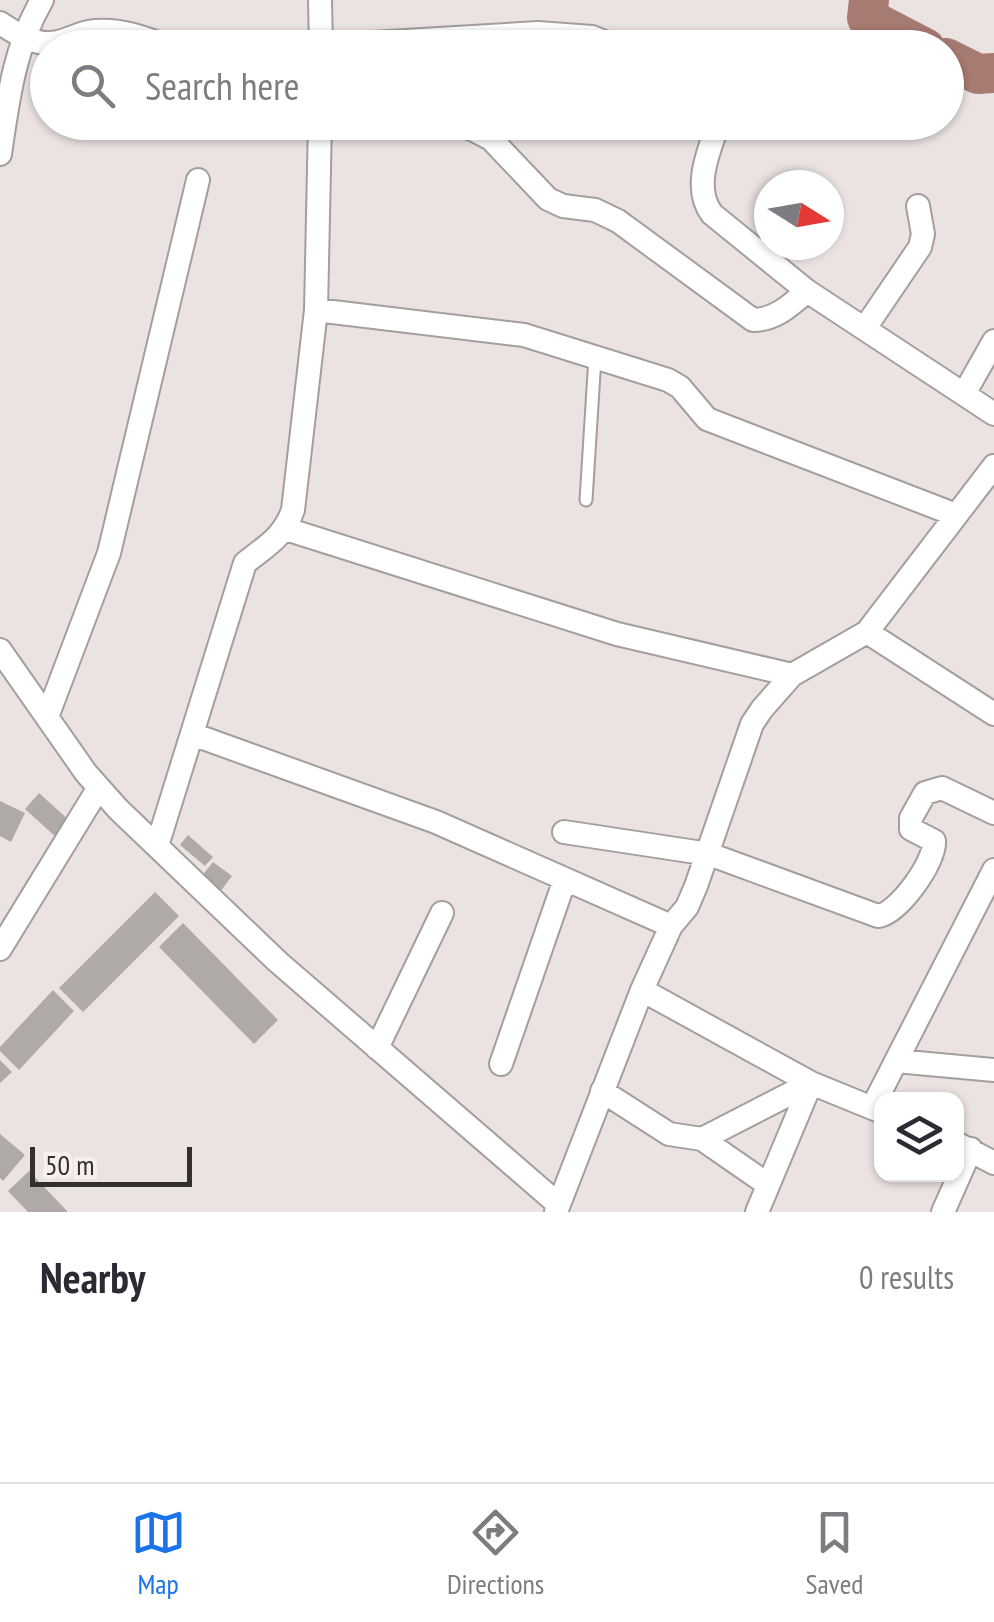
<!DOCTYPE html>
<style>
body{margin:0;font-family:"PT Sans Narrow",sans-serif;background:#f7f7f7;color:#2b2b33}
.controls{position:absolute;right:30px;bottom:30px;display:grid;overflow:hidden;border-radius:20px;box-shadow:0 2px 8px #0004}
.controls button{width:90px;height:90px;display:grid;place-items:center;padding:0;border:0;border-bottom:2px solid #e1e1e2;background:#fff;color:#2b2b33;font:50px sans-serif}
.compass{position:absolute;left:754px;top:170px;width:90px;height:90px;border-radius:50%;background:#fff;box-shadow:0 2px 8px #0004;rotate:101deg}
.scale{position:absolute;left:30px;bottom:25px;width:162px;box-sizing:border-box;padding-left:10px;border:5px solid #322f2f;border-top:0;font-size:28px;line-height:35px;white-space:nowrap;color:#322f2f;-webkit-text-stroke:8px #f7f0ef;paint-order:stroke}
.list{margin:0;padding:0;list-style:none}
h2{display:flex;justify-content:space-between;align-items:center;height:130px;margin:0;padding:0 40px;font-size:42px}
h2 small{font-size:32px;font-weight:400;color:#7c7c81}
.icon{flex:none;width:55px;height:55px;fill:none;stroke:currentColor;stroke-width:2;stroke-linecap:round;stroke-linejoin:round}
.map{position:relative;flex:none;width:994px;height:1212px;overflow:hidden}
.search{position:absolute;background:#fff;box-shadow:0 2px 8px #0004;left:30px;right:30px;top:30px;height:110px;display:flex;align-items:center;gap:25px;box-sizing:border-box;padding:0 35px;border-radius:55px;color:#7c7c81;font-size:38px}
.sheet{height:270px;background:#fff}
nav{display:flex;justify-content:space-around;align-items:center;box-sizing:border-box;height:140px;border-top:2px solid #e1e1e2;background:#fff;font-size:28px;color:#7c7c81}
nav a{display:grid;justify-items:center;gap:5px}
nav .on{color:#1a73e8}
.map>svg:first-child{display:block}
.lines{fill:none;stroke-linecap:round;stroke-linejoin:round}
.river{stroke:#a87b72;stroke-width:40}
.building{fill:#afa9a7}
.service-casing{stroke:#a49e9c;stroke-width:15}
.minor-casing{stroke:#a49e9c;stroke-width:26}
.service{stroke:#fff;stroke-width:11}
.minor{stroke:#fff;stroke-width:22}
</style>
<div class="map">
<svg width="994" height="1212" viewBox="0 0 994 1212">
<rect width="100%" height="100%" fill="#eae3e2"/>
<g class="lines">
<path class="river" d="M869,0L867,18L925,48
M946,58L978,74L994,73"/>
</g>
<path class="building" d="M39,793L72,823L58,839L25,809Z
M0,801L25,813L11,842L0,836Z
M188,835L213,857L205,866L180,845Z
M213,862L232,876L220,892L201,877Z
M155,892L179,916L83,1012L59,988Z
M183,923L278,1020L254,1044L159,947Z
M53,990L74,1011L19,1070L0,1051V1047Z
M0,1060L12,1072L0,1083Z
M0,1134L25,1155L3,1181L0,1178Z
M29,1171L68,1212H28L8,1191Z"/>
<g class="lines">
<g class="service-casing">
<path id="service" d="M586,500L595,357"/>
</g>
<g class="minor-casing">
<path id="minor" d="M320,0L321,48
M0,23C17,34 36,47 58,42C71,39 81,32 95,31C123,29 145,38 171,48
M321,46L538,33L592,37L619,48
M449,122L472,129L491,139L548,199L563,206L595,210L618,221L753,320C775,320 791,305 807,291
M719,122C709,150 692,188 712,214L807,291L994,414
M0,154C8,100 14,48 42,0
M316,310L524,335L668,380L680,387L707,419L956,515
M865,328L920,247L923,234L918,206
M964,394L994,341
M286,529L617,634L792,675
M867,632L994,714
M0,650L86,773L118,809L278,962L558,1204
M47,717L109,553L198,180
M192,734L436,822L671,926
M564,832L709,854L878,916C898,914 936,861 934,841L911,829V818L925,793L942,788L994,813
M157,846L245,563C266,546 283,538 293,510L316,310L320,122
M0,949L98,789
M642,990L811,1083L882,1112
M377,1048L442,913
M896,1061L994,1070
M501,1064L565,879
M602,1091L669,1134L702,1139L811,1083
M872,1108L994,870
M702,1139L767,1184
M956,1143L994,1163
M556,1212L642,990L671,926L687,907L696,886L752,724L762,709L792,675L867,632L994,466
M757,1212L811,1083
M943,1212L971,1149"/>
</g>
<use href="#service" class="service"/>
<use href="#minor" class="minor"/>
</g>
</svg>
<div class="controls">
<button><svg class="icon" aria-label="layers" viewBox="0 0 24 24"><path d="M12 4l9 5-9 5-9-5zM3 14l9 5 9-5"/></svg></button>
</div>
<svg class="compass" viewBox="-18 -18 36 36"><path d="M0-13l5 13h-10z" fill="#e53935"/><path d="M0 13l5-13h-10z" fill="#7c7c81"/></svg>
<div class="scale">50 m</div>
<div class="search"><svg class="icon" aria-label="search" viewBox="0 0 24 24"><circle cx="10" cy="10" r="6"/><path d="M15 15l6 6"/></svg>Search here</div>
</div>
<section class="sheet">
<h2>Nearby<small>0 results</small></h2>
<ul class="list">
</ul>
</section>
<nav>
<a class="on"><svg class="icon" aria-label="map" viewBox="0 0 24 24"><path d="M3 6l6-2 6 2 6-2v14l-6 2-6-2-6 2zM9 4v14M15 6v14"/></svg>Map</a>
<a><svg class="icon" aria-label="directions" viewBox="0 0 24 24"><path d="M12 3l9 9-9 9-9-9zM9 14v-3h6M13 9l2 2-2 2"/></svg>Directions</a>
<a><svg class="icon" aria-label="saved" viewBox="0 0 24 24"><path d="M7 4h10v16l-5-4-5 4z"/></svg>Saved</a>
</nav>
